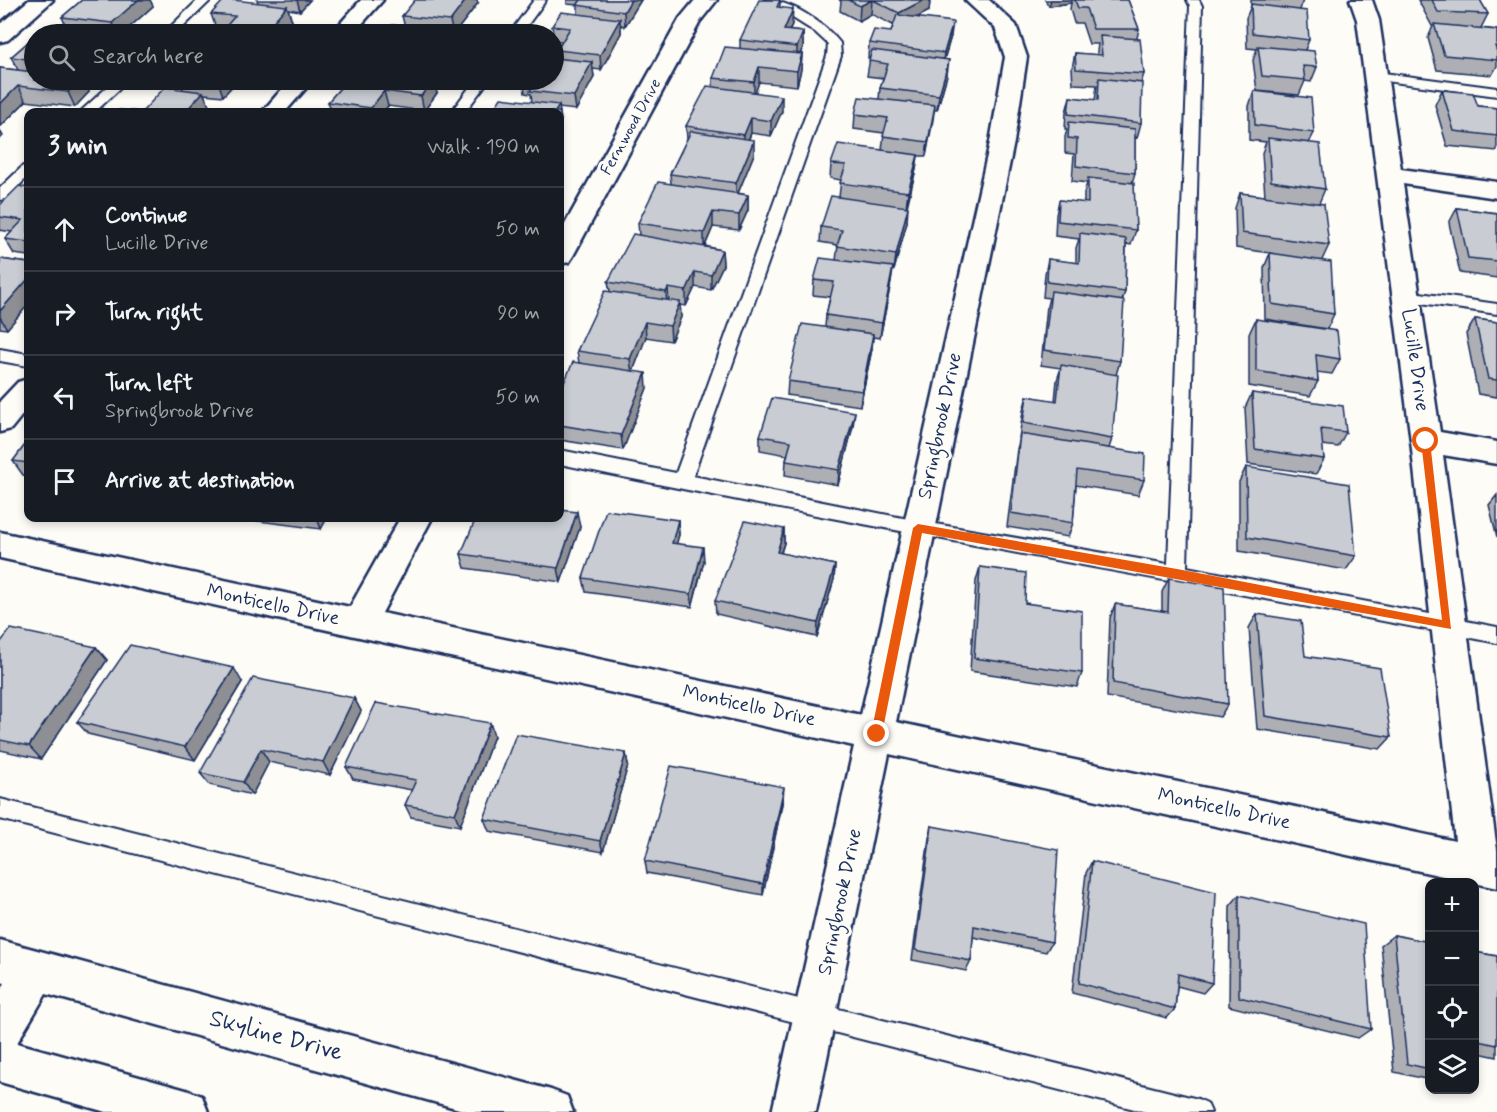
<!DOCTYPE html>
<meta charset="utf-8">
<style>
body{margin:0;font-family:Mynerve,sans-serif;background:#20242c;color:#f1f3f6}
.controls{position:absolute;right:18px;bottom:18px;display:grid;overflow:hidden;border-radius:12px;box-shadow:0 3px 9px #0003}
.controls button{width:54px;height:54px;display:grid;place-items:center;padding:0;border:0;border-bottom:2px solid #363941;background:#171b24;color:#f1f3f6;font:30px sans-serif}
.stop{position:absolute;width:18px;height:18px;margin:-14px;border:4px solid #ea580c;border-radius:50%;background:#fff}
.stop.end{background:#ea580c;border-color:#fff;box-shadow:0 2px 6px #0008}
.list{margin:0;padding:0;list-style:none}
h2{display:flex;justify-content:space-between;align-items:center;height:78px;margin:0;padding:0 24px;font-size:26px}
h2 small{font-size:20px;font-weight:400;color:#9ea1a6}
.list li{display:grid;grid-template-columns:39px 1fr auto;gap:18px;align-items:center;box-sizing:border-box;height:84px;padding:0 24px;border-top:2px solid #363941}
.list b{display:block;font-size:22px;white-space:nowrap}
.list p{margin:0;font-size:20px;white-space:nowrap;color:#9ea1a6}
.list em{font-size:20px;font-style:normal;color:#9ea1a6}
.icon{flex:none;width:33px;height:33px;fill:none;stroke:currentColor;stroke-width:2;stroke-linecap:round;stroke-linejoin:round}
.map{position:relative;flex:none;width:1497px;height:1112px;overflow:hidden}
.search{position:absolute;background:#171b24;box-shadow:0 3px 9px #0003;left:24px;top:24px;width:540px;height:66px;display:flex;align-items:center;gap:15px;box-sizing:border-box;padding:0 21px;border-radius:33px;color:#9ea1a6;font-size:22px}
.panel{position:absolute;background:#171b24;box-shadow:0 3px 9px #0003;left:24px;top:108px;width:540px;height:414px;border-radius:12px}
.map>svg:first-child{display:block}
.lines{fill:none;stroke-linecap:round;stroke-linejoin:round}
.service-casing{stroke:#1b2f5e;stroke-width:4}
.minor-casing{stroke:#1b2f5e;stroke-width:5}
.secondary-casing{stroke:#1b2f5e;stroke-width:5}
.service{fill:#fdfcf7;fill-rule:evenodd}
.minor{fill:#fdfcf7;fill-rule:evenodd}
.secondary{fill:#fdfcf7;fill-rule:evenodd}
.wall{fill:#adafb5;stroke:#1b2f5e;stroke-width:1.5}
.shaded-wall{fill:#8d8f94;stroke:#1b2f5e;stroke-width:1.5}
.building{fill:#c9ccd3;stroke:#1b2f5e;stroke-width:1.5}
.route{fill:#ea580c}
.labels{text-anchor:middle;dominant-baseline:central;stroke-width:6;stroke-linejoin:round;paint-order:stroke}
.far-street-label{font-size:16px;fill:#1b2f5e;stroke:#fdfcf7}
.street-label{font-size:20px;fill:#1b2f5e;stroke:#fdfcf7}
.near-street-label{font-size:24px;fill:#1b2f5e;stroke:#fdfcf7}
</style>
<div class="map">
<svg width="1497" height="1112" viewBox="0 0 1497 1112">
<rect width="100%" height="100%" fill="#fdfcf7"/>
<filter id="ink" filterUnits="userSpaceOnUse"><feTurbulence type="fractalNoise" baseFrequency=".0167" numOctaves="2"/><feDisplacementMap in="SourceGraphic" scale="12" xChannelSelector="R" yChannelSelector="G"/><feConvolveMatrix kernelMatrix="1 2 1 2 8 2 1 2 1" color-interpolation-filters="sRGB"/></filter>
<g filter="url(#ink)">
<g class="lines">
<g class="service-casing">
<path id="service" d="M198,0H211L176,34H163Z
M534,0H546L521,34H509Z
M764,0C790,0 824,22 840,43L841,56L693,476L918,521L1168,564L1190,6L1187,0H1199L1202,6L1187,567L1497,627V643C1185,582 871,529 560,464V450L676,473L827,56L828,44L815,32Z
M1376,72L1497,88V96L1371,79L1369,76Z
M115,80H129L95,112H80Z
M475,80H489L465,112H451Z
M28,165V177L5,199L0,200V188L23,166Z
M1406,291L1497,304V314L1400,300L1398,296Z
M0,349L28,354V366L0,361Z
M0,799L1198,1099L1207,1103L1211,1112H1146L0,819Z"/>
</g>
<g class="minor-casing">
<path id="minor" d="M29,0H53L8,40L0,42V24Z
M361,0H383L353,34H331Z
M695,0H717L701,20L573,256L569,262L560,264V233L680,18Z
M965,0H989L1016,25L1027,57L1014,142L896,722L1455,841L1411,441L1357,20L1350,0H1372L1379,20L1401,169L1497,182V198L1403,184L1440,432L1497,442V464L1443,455L1497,850V888L889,754L816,1112H772L854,746L0,558V532L350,607L400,518H432L382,613L861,715L990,142L1005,57L995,28Z
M290,80H313L285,112H262Z
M28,379V408L11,429L0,432V401L18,382Z"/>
</g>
<g class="secondary-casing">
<path id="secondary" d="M0,940L551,1090L567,1096L573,1112H470L46,994L17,1043L186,1090L202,1096L208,1112H106L0,1082V991L5,983L0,982Z"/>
</g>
<use href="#service" class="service"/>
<use href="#minor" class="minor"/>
<use href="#secondary" class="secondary"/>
</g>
<path class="wall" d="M82,0H150L153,6L122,34H38L68,30L62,17Z
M257,0H310L300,11L288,9L292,21L279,34H223L222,31L224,29L216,28L211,14L258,3Z
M567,0H641L625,26L621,25V33L601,70L593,69L594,77L576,110L559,108L561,120L532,102L531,94L525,93L524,84L512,83L511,80H554L558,58L557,50L562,41L554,40L552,26L578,14V5L567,4Z
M780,0V8L792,24L790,31L803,32V47L800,54H802L801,69L797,86L759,82L755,92L782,111L771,136L751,133L749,139L754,154L738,193L748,195V210L739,230L713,227L705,246L722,250L723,265L711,290L695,287L686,306L680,305L681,317L671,341L646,337L633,371L647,388L623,450L560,440V392L579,363L577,351L610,291L608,282L639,235L638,223L671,183L670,174L687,139L686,126L713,87V78L740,48V40Z
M839,0H930L929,11L917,17L951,36L944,59L947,75L937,110H934L926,156H918L916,169L907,207V222L894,270H893L891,282L880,338L873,337L872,349L860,406L787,395L788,381L825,327L826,315L830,297L813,295L814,280L836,260L838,245L820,242L821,227L839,197L841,180L830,178L831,164L882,150L884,133L854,129L855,114L879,99L880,88L883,78L867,76L870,58H868L869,43L891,32L893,25L871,14L859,21L840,11L841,1Z
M1045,0H1128L1139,29L1137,38L1144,74L1141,83V123L1137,138L1135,137V173L1132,183L1136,230L1131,245L1126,244L1125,292L1122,301L1120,361L1116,375L1112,439L1109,448L1144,480L1138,495L1076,485L1073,523L1068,537L1007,527L1017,449L1020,438H1019L1023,411L1027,396L1055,401L1057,380L1061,368L1041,365L1047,306L1049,298L1043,297L1045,274L1048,259L1076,263V248L1079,239L1055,236L1056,215L1059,200L1084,203V193L1087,183L1072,181L1074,154L1065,153V137L1067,129H1065L1066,112L1070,97L1095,100L1097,85L1073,84L1072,68L1075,53L1097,55V51L1098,44H1089L1082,23H1074L1070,9L1071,3L1049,6Z
M1251,0H1303L1300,10L1309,40L1305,50L1317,67L1311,82L1305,81L1299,95L1257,91L1253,60L1257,49L1247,48L1246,18L1251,6Z
M1418,0H1480L1488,14L1481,28L1497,30V66L1492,75L1437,70L1428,38L1433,26H1432Z
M478,3L454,34H385L405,27L402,16Z
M34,37V80L89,92L75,107L26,101L1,126H0V68L18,70L11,57Z
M179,80H238L223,96L204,94L209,106L204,112H142L183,89Z
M347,80L437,93L424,111L388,106L383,112H332L328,102Z
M1442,90L1478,106L1497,108V151L1447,146L1435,105Z
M1254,91L1314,133L1309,143L1325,189L1319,203L1329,245L1322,260L1334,314L1327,329L1265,319L1264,268L1270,253L1236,248L1235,208L1240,193L1265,196L1262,153L1266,142L1249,140V106Z
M28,188V256L14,254L5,239L12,232L0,230V205Z
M1457,208L1497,213V278L1460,273L1449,223Z
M0,259L28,263V305L7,329L0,328Z
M1256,319L1340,359L1332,374L1317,372L1318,381L1310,396L1249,386V334Z
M1475,319L1497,322V397L1478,394L1466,334Z
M1252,393L1346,432L1338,447L1322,445L1324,459L1316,474L1248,464L1245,408Z
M853,426L838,485L785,475L786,461L787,455L760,450V436Z
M28,441V476L23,475L13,461Z
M1246,467L1356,556L1346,570L1239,551V482Z
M1497,495V537L1489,505Z
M242,518H327L321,529L243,519Z
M678,520L679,535L676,543L704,561L692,607L586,592L583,578Z
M580,527L561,582L465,568L461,554Z
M784,529V543L781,553L835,565L834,579L817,637L716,614L715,601Z
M980,567L1025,603L1082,673L1077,687L970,671L976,581Z
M1169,578L1228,704L1220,717L1107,697L1110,618L1115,604L1162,611V592Z
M1257,614L1305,656L1391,737L1380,749L1257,729L1249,628Z
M0,643L96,647L107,660L41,759L0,750Z
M242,682L195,760L88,734L77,722Z
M354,698L361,711L330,775L269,762L252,795L210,785L200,773Z
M490,723L494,736L460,826L411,817L405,805L412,790L353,779L346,767Z
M626,753L628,765L603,852L489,831L484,819Z
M783,799L763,895L647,873L645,861Z
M932,826L1052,942L1046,952L973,937L971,961L966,971L912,960L929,838Z
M1092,861L1212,983L1203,993L1177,986L1175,1009L1167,1018L1072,993L1086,873Z
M1239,895L1371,1029L1358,1038L1229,1006L1230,906Z
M1394,935L1430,942V1080L1394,1072L1381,945Z
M1474,952L1497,956V1057L1474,1052Z"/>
<path class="shaded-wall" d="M138,0H150L153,6L122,34H117L112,23Z
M297,0H310L300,11Z
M466,0H477L478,3L454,34H453L450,21Z
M631,0H641L625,26L624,12Z
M872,0L871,14L859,21L860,6Z
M924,0H930L929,11L898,28L899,13Z
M1051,0H1072L1071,3L1049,6Z
M287,6L292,21L279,34H262Z
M793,9L792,24L784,44V30Z
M620,19L621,33L601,70L600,55Z
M953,22L951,36L942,67L944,53Z
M803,32V47L797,61V47Z
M802,54L801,69L797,86V71Z
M949,60L947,75L937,110L939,95Z
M592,62L594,77L576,110L574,96Z
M759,67V82L754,97V82Z
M80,80H84L89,92L75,107L68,92Z
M220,80H238L223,96L218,81Z
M433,80H434L437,93L424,111L421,96Z
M18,86L26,101L1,126L0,124V104Z
M384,91L388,106L383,112H372L371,108Z
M203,92L209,106L204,112H185Z
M782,96V111L771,136V121Z
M559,105L561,120L560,122V112H555Z
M935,105L933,120L926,156L928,142Z
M751,118V133L744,150V135Z
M0,131L3,136L0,139Z
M754,140V154L736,198V183Z
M918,155L916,169L906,207L908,192Z
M748,195V210L739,230V215Z
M908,207L907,222L894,270L896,255Z
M713,212V227L704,248V233Z
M722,250L723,265L711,290V275Z
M893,267L891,282L880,338L882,323Z
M695,272V287L686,306V291Z
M28,279V305L7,329L0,317V311Z
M668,288L669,303L667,307L666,292Z
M680,302L681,317L671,341L670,326Z
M645,322L646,337L632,374L630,359Z
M873,334L872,349L860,406L862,391Z
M646,373L647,388L623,450L621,435Z
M855,412L853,426L838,485L839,470Z
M577,512L580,527L561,582L558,568Z
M317,518H327L321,529Z
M678,520L679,535L673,557L672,543Z
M784,529V543L776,566L777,552Z
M703,547L704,561L692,607L691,594Z
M835,565L834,579L817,637L818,623Z
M96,647L107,660L41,759L29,746Z
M234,668L242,682L195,760L185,747Z
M354,698L361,711L330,775L323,762Z
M490,723L494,736L460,826L455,814Z
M261,749L269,762L252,795L243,782Z
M626,753L628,765L603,852L600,841Z
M784,787L783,799L763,895V884Z"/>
<path class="building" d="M82,0H138L112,23L62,17Z
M224,0H233L287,6L262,34H254L222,31L235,16L211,14Z
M415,0H466L450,21L402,16Z
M581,0H631L624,12L577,5Z
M759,0H780L777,7L793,9L784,30L803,32L797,47L740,40Z
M848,0H872L860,6Z
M873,0H924L899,13Z
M1075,0H1128L1139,29H1093L1086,8H1078Z
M1432,0H1480L1488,14L1438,12Z
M1251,4L1307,11L1309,40L1252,33Z
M561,12L620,19L600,55L557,50L570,28L552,26Z
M897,15L953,22L944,53L869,43L874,30L891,32Z
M1434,24L1497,30V46H1495L1497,52V60L1444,55Z
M392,25L445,31L443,34H385Z
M46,27L105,34H38Z
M1100,36L1140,39L1144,74L1076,69L1075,53L1102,55Z
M34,37V60L11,57Z
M1258,46L1314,51L1317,67L1303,66L1305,80L1262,76Z
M725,47L802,54L797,71L759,67L754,82L713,78Z
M872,50L949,60L939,95L880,88L888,64L869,61Z
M554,58L592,62L574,96L530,91L536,80H530H554Z
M0,68L34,72V80H80L68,92L18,86L0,104Z
M1099,78L1142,83L1141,123L1068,114L1070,97L1098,100Z
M203,80H220L218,81Z
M347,80H433L421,96L384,91L371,108L328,102Z
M707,86L782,96L771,121L751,118L744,135L686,126Z
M165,87L203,92L185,112H142Z
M1442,90L1473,93L1478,106L1497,108V136L1454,131Z
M1254,91L1311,98L1314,133L1255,125Z
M859,97L935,105L928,142L883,136L888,118L855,114Z
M501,98L559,105L555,112H492Z
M119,110L141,112H117Z
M1069,122L1135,129V173L1076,166L1077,139L1068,138Z
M691,131L754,140L736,183L670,174Z
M1268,138L1320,144L1325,189L1271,181Z
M838,144L918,155L908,192L840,183L846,165L831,164Z
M1088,178L1134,183L1136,230L1058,221L1059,200L1088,203Z
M658,182L748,195L739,215L713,212L704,233L638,223Z
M19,186L28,188V242L5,239L23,220L0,217V205Z
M1240,193L1324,204L1329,245L1242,233Z
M831,196L908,207L896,255L837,246L842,230L821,227Z
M1457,208L1497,213V261L1468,258Z
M1080,233L1126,239L1125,292L1047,282L1048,259L1079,263Z
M633,234L722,250L711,275L695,272L686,291L668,288L666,292L608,282Z
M1270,253L1331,262L1334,314L1272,304Z
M820,258L893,267L882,323L826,315L834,282L814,280Z
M0,259L28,263V279L0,311Z
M605,291L680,302L670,326L645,322L630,359L577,351Z
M1051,291L1124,301L1120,361L1044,350Z
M1256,319L1337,331L1340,359L1316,355L1318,381L1256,371Z
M1475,319L1497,322V380L1488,379Z
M802,324L873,334L862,391L788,381Z
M573,362L646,373L621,435L560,425V392Z
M1061,365L1118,375L1112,439L1023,423L1027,396L1057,401Z
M1252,393L1343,406L1346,432L1321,429L1324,459L1255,449Z
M772,398L855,412L839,470L786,461L791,441L760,436Z
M1020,434L1145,454L1144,480L1077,470L1073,523L1011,513Z
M28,441V463L13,461Z
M1246,467L1349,484L1356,556L1247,537Z
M560,510L577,512L558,568L461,554L476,518H560Z
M606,510L678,520L672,543L703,547L691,594L583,578Z
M745,521L784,529L777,552L835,565L818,623L715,601Z
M980,567L1026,573L1025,603L1082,611V673L974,658Z
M1169,578L1224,587L1228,704L1113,683L1115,604L1168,612Z
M1257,614L1301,621L1305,656L1380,668L1391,737L1265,716Z
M11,629L96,647L29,746L0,740V643Z
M130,645L234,668L185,747L77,722Z
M253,678L354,698L323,762L261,749L243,782L200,773Z
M376,703L490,723L455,814L405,805L416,780L346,767Z
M516,734L626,753L600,841L484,819Z
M671,766L784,787L763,884L645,861Z
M932,826L1058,850L1052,942L974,926L971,961L915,950Z
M1092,861L1216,892L1212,983L1178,974L1175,1009L1079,983Z
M1239,895L1364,924L1371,1029L1239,997Z
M1394,935L1430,942V1069L1407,1064Z
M1474,952L1497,956V1045L1474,1040Z"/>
</g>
<path class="route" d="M1426,438L1430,441L1451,629L922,533L882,734L877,739L873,737L871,734L913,528L918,524L1177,569L1442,620L1421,441Z"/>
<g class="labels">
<g class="far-street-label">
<text transform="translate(631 127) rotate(-61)">Fernwood Drive</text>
</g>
<g class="street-label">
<text transform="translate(1415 360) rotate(82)">Lucille Drive</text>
<text transform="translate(940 426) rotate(-78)">Springbrook Drive</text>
<text transform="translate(273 605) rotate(12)">Monticello Drive</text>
<text transform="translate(749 706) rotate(12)">Monticello Drive</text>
<text transform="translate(1224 809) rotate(12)">Monticello Drive</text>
<text transform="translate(840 902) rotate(-78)">Springbrook Drive</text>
</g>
<g class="near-street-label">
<text transform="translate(276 1036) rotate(15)">Skyline Drive</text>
</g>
</g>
</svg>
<div class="controls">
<button>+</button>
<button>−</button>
<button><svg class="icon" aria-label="locate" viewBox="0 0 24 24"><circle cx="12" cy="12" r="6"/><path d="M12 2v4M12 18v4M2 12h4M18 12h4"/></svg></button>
<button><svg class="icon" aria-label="layers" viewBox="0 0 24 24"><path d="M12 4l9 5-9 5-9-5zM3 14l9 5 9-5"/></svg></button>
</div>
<div class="stop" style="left:1426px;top:441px"></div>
<div class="stop end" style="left:877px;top:734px"></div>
<div class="search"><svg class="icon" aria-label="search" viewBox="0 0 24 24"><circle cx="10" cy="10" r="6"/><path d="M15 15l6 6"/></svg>Search here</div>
<section class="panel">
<h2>3 min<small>Walk · 190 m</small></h2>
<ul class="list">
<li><svg class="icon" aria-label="ahead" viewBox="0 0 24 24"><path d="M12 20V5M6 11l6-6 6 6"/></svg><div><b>Continue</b><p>Lucille Drive</p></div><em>50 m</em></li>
<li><svg class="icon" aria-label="right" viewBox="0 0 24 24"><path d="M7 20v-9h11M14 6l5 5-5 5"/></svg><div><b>Turn right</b></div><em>90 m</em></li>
<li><svg class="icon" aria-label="left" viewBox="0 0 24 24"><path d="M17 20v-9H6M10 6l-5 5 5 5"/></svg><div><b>Turn left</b><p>Springbrook Drive</p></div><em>50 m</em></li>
<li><svg class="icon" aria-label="arrive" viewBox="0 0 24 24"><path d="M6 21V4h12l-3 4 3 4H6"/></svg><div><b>Arrive at destination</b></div></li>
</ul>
</section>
</div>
